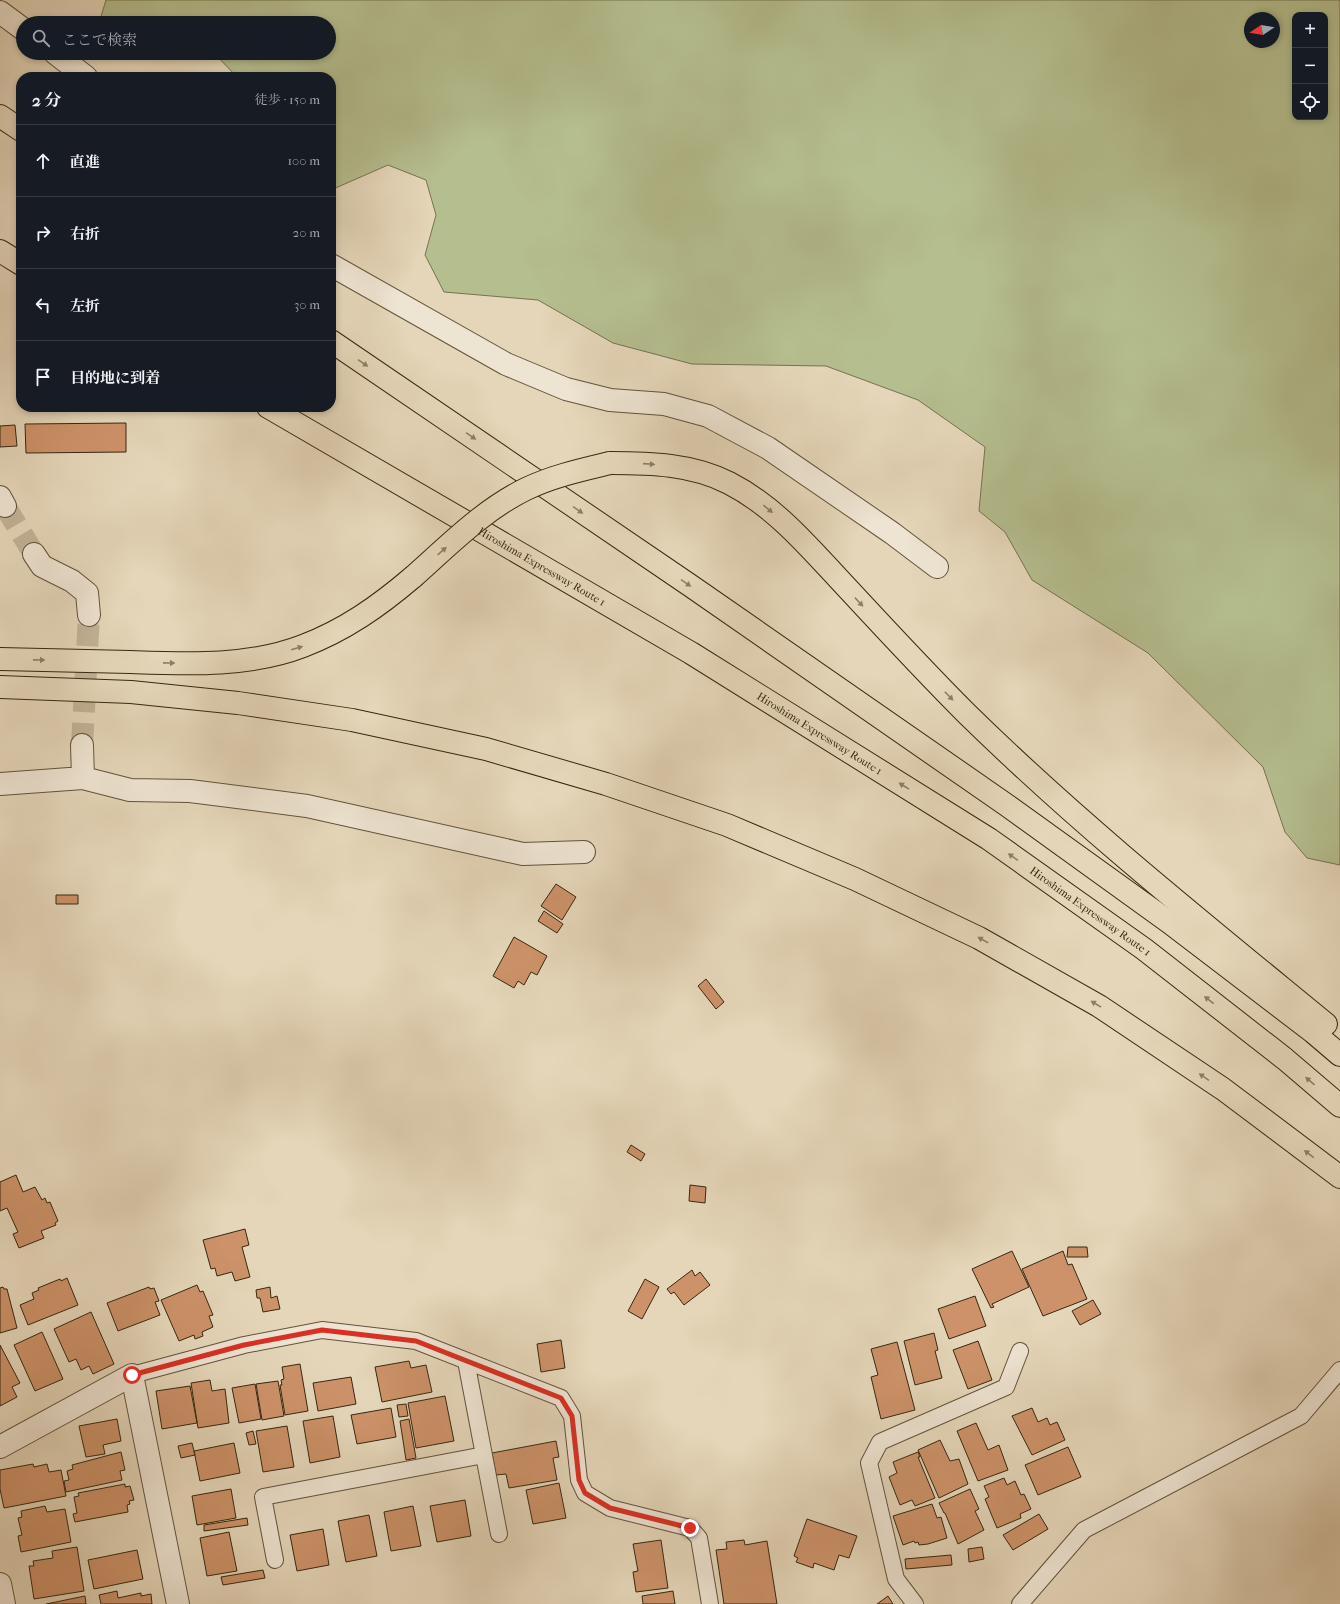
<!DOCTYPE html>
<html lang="ja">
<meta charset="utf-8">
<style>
body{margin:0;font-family:"IM FELL French Canon","Noto Serif JP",serif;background:#20242c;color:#f1f3f6}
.controls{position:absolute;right:12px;top:12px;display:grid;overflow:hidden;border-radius:8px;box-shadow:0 2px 6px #0003}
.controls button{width:36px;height:36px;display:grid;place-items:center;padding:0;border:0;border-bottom:1px solid #363941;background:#171b24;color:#f1f3f6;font:20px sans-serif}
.compass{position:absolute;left:1244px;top:12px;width:36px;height:36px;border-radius:50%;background:#171b24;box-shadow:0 2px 6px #0003;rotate:258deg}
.stop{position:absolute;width:12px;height:12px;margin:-9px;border:3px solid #d93025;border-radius:50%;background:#fff}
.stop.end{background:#d93025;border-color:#fff;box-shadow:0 1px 4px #0008}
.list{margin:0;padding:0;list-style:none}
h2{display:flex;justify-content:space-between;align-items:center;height:52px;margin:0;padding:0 16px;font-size:17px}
h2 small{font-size:13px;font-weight:400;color:#9ea1a6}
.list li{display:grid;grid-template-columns:26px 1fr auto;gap:12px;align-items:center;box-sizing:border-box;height:72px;padding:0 16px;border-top:1px solid #363941}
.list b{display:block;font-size:15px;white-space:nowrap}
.list em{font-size:13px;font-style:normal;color:#9ea1a6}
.icon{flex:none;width:22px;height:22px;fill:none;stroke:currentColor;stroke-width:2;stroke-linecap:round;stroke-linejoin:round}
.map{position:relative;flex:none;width:1340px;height:1604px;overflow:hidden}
.search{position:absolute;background:#171b24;box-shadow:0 2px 6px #0003;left:16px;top:16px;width:320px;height:44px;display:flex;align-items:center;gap:10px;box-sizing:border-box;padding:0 14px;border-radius:22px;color:#9ea1a6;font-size:15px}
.panel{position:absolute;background:#171b24;box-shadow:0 2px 6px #0003;left:16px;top:72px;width:320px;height:340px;border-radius:16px}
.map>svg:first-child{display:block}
.green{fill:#b5be8f;stroke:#767250;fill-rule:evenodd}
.building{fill:#cd9269;stroke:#362711}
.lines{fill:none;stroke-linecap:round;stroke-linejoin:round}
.street-tunnel{stroke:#c2b397;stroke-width:22;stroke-dasharray:22 11;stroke-linecap:butt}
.lane-casing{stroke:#62533b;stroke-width:18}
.street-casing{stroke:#62533b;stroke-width:24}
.highway-casing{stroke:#362711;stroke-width:24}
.lane{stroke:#eee4d2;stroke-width:16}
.street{stroke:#eee4d2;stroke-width:22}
.highway{stroke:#e5d6b9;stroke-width:22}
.highway-bridge-casing{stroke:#362711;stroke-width:24;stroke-linecap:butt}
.highway-bridge{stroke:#e5d6b9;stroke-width:22}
.oneway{fill:#8e7e65}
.route{stroke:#d93025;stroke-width:5}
.labels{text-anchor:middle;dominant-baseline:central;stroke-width:3;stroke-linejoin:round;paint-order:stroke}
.street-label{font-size:11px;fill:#362711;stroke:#eee4d2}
</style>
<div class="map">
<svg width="1340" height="1604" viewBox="0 0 1340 1604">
<rect width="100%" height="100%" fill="#e5d6b9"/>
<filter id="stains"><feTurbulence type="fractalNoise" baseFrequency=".005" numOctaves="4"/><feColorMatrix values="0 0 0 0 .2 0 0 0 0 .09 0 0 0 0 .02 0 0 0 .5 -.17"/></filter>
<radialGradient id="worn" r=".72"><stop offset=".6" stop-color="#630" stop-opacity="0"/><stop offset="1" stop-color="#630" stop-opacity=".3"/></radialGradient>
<path class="green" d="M106,0H1340V865L1307,858L1285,832L1263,767L1148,653L1032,580L1005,532L979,511L985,447L918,400L826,366L692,364L613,343L538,300L444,292L425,255L436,215L426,180L388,165L331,190V77H237L216,55L204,53H329V23H99ZM1295,15H1325V117H1295ZM1250,18H1274V42H1250Z"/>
<path class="building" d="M126,423V452L26,453L25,424Z
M15,425L17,446L0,447V426Z
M556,884L576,897L562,920L541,906Z
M56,895H78V904H56Z
M544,911L563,924L557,933L538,921Z
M514,937L547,956L537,975L531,972L524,985L518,981L514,988L493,976Z
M706,979L724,1002L716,1009L698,986Z
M631,1145L645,1154L641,1161L627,1152Z
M16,1175L23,1192L35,1187L42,1200L45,1198L47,1203L50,1202L58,1221L55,1223L56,1225L41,1231L44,1238L19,1248L13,1234L18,1232L7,1208L0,1211V1182Z
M690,1185L706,1187L705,1203L689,1201Z
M245,1229L249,1245L242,1247L250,1277L235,1281L232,1272L217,1276L215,1268L211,1269L203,1240Z
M1068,1247H1087L1088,1257H1067Z
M1012,1251L1029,1287L992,1304L994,1307L991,1308L972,1269Z
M1063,1251L1068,1265L1072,1264L1087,1299L1043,1316L1022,1269Z
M692,1270L695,1276L700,1272L710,1285L684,1305L674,1292L671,1294L667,1289Z
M67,1278L78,1305L28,1325L20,1305L34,1299L32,1293L39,1290L38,1288L60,1279L61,1281Z
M645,1279L659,1287L642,1319L628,1311Z
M197,1285L200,1292L203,1291L213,1315L209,1316L213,1327L202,1332L203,1336L195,1339L194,1335L179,1341L161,1300Z
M3,1287L4,1289H7L17,1328L0,1333V1288Z
M149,1287L150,1289L154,1288L159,1301L155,1302L160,1315L118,1331L107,1303Z
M270,1287L271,1298L277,1296L280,1309L263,1312L260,1298H257L256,1290Z
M975,1296L986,1326L949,1339L938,1309Z
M1093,1300L1101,1314L1080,1325L1072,1311Z
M91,1312L114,1364L93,1374L89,1366L81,1370L76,1359L69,1362L54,1329Z
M42,1332L63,1379L35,1391L14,1345Z
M934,1333L938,1350L935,1351L942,1378L915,1385L904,1341Z
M561,1340L565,1368L541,1372L537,1344Z
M978,1341L992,1380L968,1389L953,1350Z
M897,1342L915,1410L881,1419L871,1377L878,1375L871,1349Z
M0,1345L20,1383L12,1387L17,1397L0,1406Z
M409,1361L411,1368L426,1365L432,1392L382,1402L375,1367Z
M300,1364L308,1411L285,1415L280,1385H282L281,1380L284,1379L282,1367Z
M351,1377L356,1404L318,1411L313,1383Z
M210,1380L212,1391L225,1389L229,1423L198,1428L191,1383Z
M278,1381L284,1416L262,1420L256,1384Z
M255,1384L261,1419L239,1423L232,1388Z
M190,1386L197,1423L162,1429L156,1391Z
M445,1396L454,1441L416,1448L408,1403Z
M406,1404L408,1416L399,1417L397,1405Z
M391,1408L396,1437L357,1444L351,1415Z
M1032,1408L1038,1422L1047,1418L1050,1425L1057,1422L1065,1440L1032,1455L1012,1416Z
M333,1416L340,1457L310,1463L303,1421Z
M117,1419L121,1441L103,1445L105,1454L86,1457L79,1426Z
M409,1419L416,1458L406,1460L400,1421Z
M976,1423L988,1450L999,1445L1008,1470L978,1481L957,1431Z
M287,1426L294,1467L263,1472L256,1431Z
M253,1431L256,1444L249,1445L246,1433Z
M940,1440L950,1461L959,1459L968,1484L939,1498L918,1450Z
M556,1441L559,1457L553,1458L557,1480L509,1488L506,1474L496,1475L492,1453Z
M192,1443L195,1455L181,1458L178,1446Z
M234,1443L240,1473L200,1481L194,1451Z
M1068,1447L1081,1477L1038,1495L1025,1465Z
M121,1452L125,1470L120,1471L122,1480L66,1492L64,1481L69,1480L67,1471L73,1469L72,1465Z
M918,1452L920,1457H918L935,1498L915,1506L912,1500L900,1505L889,1477L897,1473L893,1462Z
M33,1464L34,1467L47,1464L49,1472L61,1470L66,1496L4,1508L0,1489V1470Z
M1004,1478L1007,1485L1015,1481L1021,1495L1024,1494L1031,1509L1020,1514L1021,1518L997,1528L985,1499L989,1497L984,1486Z
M559,1483L566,1518L533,1524L526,1490Z
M125,1484V1487L130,1486L134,1500L129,1501L130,1504L127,1505L128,1512L75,1522L73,1514L77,1513L74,1497L79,1496L78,1493Z
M231,1489L236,1518L197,1525L192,1496Z
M970,1489L979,1509L975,1511L984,1530L958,1544L945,1513H944L939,1503Z
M465,1500L471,1536L437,1542L430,1506Z
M932,1504L937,1518L941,1517L947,1538L928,1544L919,1545L918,1542L915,1543L914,1541L903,1545L893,1516Z
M45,1506L47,1512L65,1509L71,1542L21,1552L18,1536L22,1535L18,1518L22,1517L21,1511Z
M413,1506L421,1546L391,1551L384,1512Z
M1039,1514L1048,1529L1013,1550L1003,1535Z
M369,1515L377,1556L346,1562L338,1521Z
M247,1518L248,1525L204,1531V1525Z
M807,1519L857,1536L849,1558L839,1555L834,1570L814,1563L813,1568L796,1562L798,1558L794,1556Z
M323,1529L329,1565L297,1571L290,1535Z
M229,1532L237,1571L207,1576L200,1538Z
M661,1540L668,1588L636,1592L633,1572L638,1571L633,1544Z
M744,1540L745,1545L767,1541L777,1604H724L716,1550L727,1549L726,1542Z
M77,1547L84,1591L34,1599L29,1566H34L33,1561L53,1558L52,1551Z
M982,1547L984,1559L969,1562L968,1549Z
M137,1550L143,1579L94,1589L88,1560Z
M951,1555L952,1565L906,1569L905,1559Z
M263,1570L265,1578L223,1585L221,1577Z
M117,1591L118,1598L141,1593V1596L151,1594L152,1604H101L99,1595Z
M673,1591L675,1604H643L642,1596Z
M85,1596L86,1604H46Z
M888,1596L893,1604H877Z"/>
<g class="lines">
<path class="street-tunnel" d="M5,506L34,554
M82,745L89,615"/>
<g class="lane-casing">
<path id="lane" d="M466,1361L499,1534
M132,1375L244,1345L322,1330L416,1341L561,1398L572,1416L579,1480L585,1493L610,1508L690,1528L699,1538L710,1604
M275,1560L263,1497L484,1455
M915,1604L896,1579L869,1463L880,1442L1006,1387L1020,1351
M1020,1604L1084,1530L1301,1416L1340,1370"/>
</g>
<g class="street-casing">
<path id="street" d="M0,12L23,29
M55,53L86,77
M331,265L506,364L566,389L610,400L664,404L708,416L768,448L892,533L937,567
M0,497L5,506
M34,554L42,566L72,581L87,593L89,615
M82,745L83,778
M0,784L83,778L130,790L190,791L307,806L523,854L584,852
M0,1447L132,1375L178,1604
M0,1584L4,1604"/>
</g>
<g class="highway-casing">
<g id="highway">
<path d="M0,116L21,130"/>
<path d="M0,251L21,264"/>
<path d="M331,341L691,586L1008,806L1169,922L1313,1032L1340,1055"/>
<path id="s1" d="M268,407L691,653L989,839L1144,949L1285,1059L1340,1106"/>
<path d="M610,463C650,463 692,464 729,483C778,508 813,552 850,591C888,632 926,673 966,713C1079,824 1203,923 1326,1024"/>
<path d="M0,659C43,660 87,661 130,662C187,664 249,667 303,646C345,630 379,606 413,577"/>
<path d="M0,687L131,692L238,703L352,720L486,749L606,784L727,825L855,879L979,938L1099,1006L1223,1089L1340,1177"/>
</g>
</g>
<use href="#lane" class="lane"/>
<use href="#street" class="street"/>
<use href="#highway" class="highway"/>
<g class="highway-bridge-casing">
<path id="highway-bridge" d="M413,577C448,546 483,510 526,489C553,476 581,470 610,463"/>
</g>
<use href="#highway-bridge" class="highway-bridge"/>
</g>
<defs><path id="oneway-solid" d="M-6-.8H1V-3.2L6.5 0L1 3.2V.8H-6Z"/></defs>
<g class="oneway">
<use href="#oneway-solid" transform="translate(363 363) rotate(34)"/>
<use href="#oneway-solid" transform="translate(471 436) rotate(34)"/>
<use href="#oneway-solid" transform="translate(649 464) rotate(4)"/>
<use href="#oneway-solid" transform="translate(768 509) rotate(39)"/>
<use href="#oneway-solid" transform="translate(578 510) rotate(34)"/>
<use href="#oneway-solid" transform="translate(442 551) rotate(-42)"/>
<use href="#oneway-solid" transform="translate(686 583) rotate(34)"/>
<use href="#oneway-solid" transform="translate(859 602) rotate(47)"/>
<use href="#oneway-solid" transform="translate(297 648) rotate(-16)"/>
<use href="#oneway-solid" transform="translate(39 660) rotate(1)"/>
<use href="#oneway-solid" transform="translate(169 663) rotate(1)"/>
<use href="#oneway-solid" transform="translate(949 696) rotate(46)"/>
<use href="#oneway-solid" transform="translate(904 786) rotate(-148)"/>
<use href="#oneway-solid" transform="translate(1013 857) rotate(-145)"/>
<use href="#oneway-solid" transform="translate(983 940) rotate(-151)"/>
<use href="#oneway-solid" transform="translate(1209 1000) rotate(-142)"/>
<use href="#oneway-solid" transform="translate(1096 1004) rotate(-149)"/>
<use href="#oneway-solid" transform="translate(1204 1077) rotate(-146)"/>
<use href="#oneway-solid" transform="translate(1310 1081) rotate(-140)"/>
<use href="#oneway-solid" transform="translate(1309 1154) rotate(-143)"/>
</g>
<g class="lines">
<path class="route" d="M132,1375L244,1345L322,1330L416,1341L561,1398L572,1416L579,1480L585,1493L610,1508L690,1528"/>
</g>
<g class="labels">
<g class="street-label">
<text stroke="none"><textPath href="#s1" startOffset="317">Hiroshima Expressway Route 1</textPath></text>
<text stroke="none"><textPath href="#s1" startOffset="641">Hiroshima Expressway Route 1</textPath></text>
<text stroke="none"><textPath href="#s1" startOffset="965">Hiroshima Expressway Route 1</textPath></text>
</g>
</g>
<rect width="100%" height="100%" filter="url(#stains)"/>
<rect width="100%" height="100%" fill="url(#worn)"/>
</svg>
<div class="controls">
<button>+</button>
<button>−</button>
<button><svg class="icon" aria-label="locate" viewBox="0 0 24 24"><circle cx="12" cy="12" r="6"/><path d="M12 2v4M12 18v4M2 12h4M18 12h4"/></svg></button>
</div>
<svg class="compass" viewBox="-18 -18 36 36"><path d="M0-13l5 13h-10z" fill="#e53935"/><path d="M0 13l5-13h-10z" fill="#9ea1a6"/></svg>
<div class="stop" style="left:132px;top:1375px"></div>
<div class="stop end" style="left:690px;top:1528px"></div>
<div class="search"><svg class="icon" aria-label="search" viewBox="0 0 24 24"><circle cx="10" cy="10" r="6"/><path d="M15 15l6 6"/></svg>ここで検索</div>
<section class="panel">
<h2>2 分<small>徒歩 · 150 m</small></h2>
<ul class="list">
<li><svg class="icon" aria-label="ahead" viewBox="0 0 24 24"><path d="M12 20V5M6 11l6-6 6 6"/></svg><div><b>直進</b></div><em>100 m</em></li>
<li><svg class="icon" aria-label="right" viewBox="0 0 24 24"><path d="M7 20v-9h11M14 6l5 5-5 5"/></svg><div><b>右折</b></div><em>20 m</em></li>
<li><svg class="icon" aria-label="left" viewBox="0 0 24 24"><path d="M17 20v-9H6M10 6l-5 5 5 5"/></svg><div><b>左折</b></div><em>30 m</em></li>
<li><svg class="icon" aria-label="arrive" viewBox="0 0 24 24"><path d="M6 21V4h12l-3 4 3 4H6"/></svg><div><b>目的地に到着</b></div></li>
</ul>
</section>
</div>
